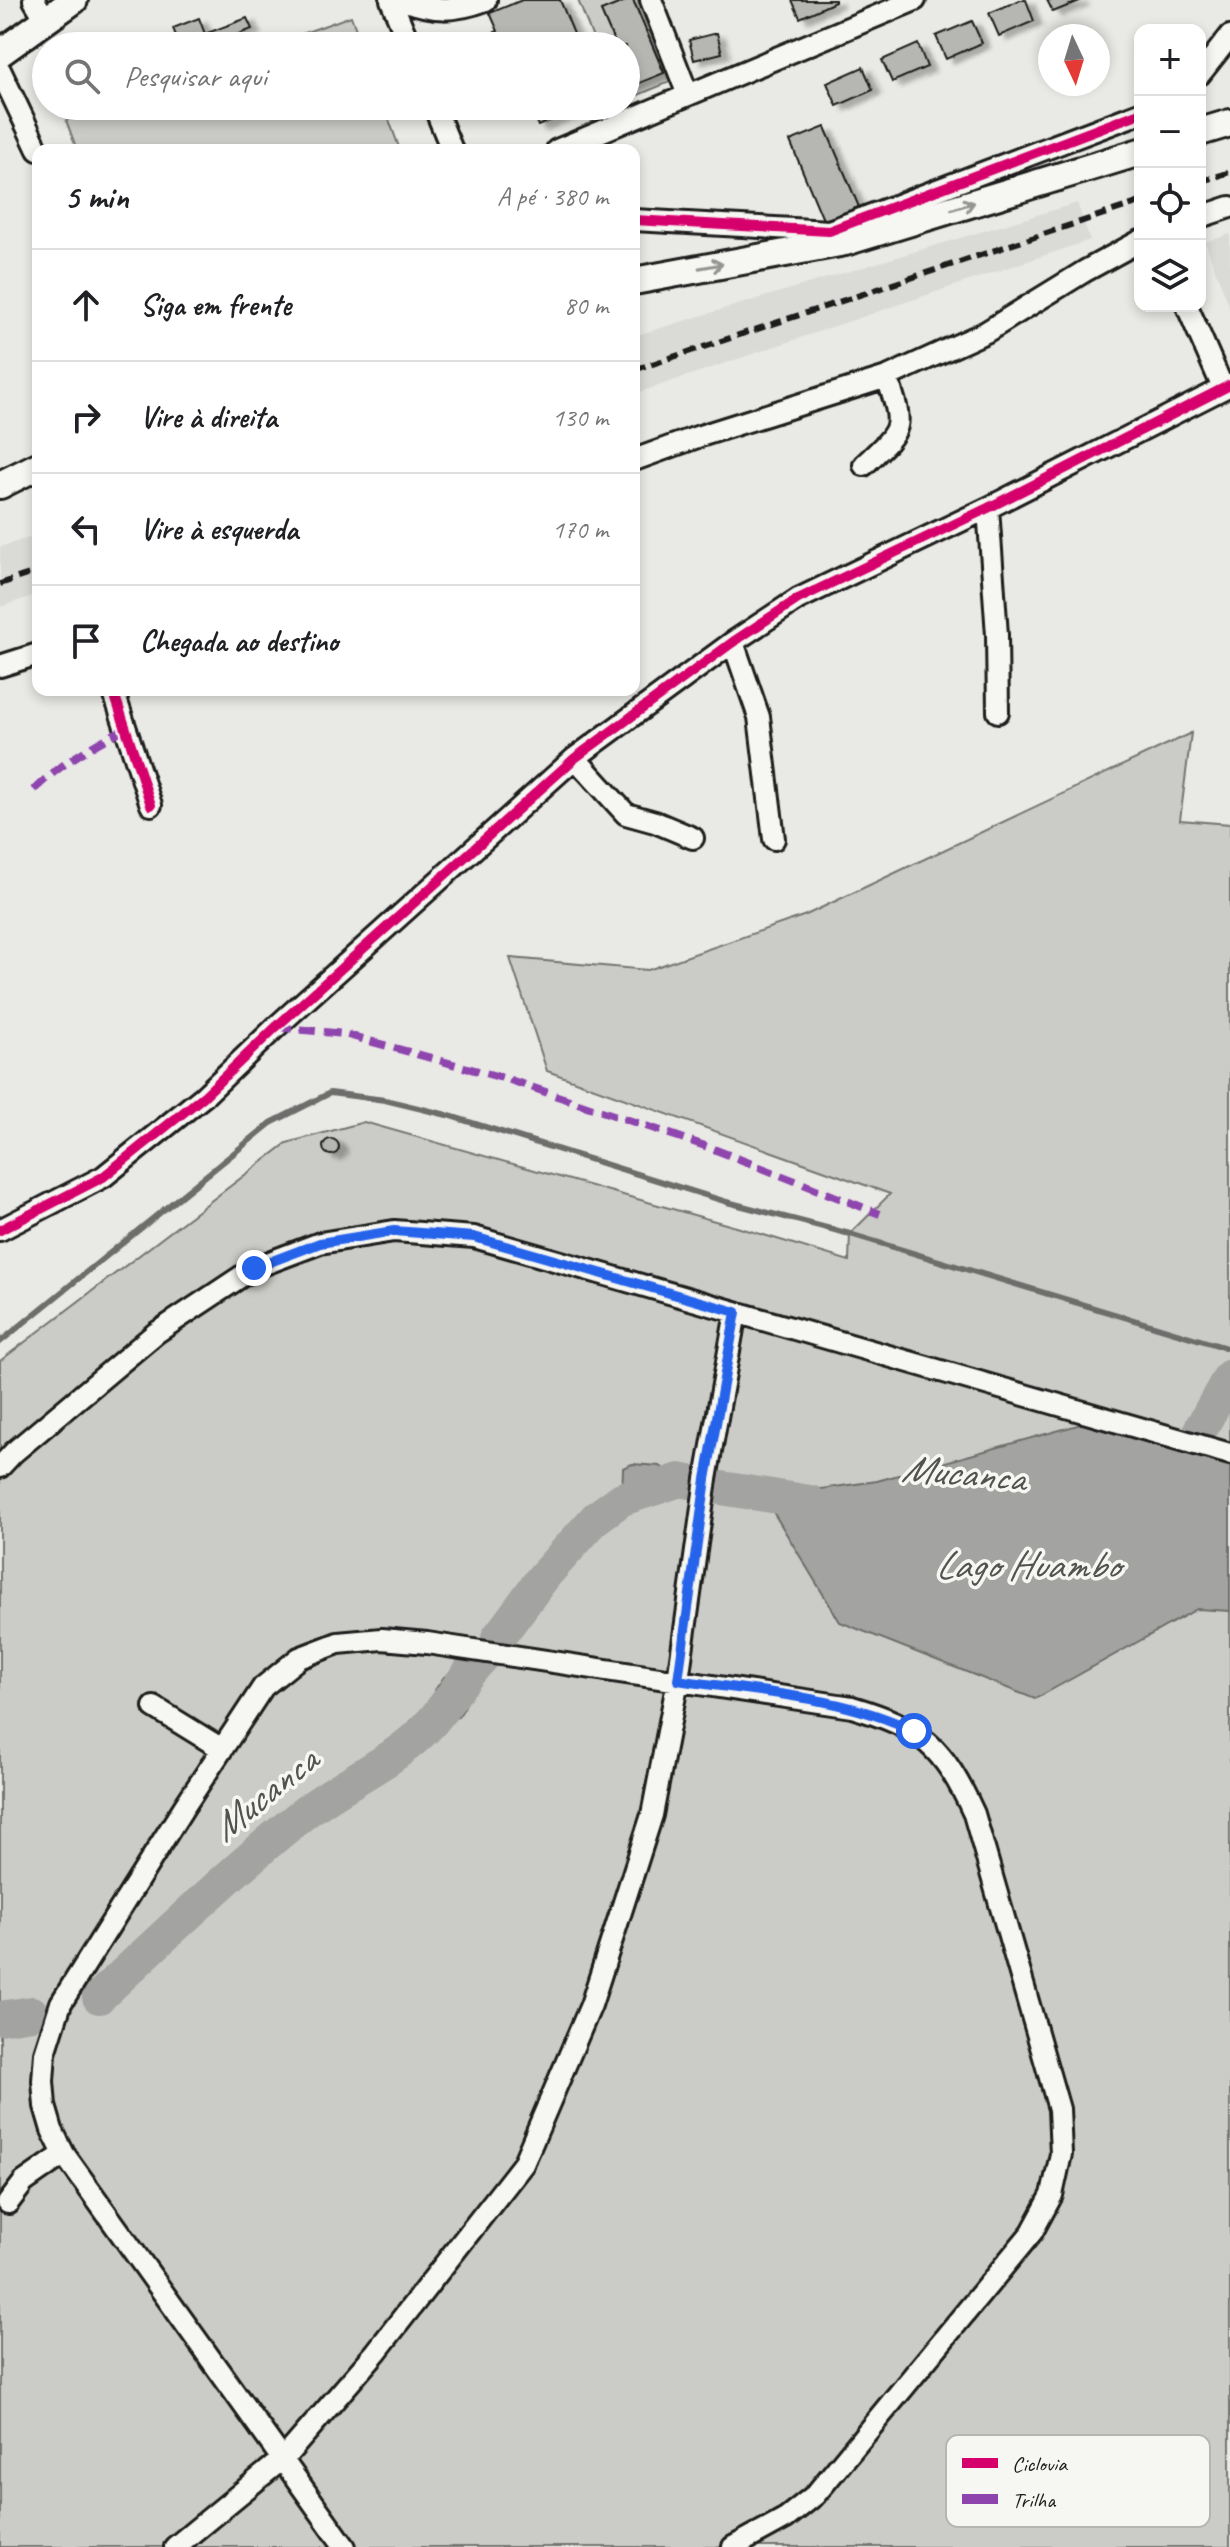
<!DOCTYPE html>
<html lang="pt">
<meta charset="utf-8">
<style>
body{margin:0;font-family:Caveat,sans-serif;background:#f2f2f2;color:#202124}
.controls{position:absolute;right:24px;top:24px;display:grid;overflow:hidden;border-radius:16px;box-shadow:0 4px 12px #0003}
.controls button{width:72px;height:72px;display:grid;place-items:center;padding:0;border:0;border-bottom:2px solid #e0e0e0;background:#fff;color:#202124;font:40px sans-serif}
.compass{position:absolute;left:1038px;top:24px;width:72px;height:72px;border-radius:50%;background:#fff;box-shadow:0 4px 12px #0003;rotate:176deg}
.stop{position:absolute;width:24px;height:24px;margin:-18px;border:6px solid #2563eb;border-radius:50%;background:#fff}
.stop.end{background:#2563eb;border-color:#fff;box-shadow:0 2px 8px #0008}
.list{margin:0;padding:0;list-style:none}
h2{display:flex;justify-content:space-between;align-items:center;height:104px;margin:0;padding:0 32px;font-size:34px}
h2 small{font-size:26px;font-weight:400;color:#757577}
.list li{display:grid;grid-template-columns:52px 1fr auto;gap:24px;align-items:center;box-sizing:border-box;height:112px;padding:0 32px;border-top:2px solid #e0e0e0}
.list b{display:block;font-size:30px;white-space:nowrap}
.list em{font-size:26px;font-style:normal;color:#757577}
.icon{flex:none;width:44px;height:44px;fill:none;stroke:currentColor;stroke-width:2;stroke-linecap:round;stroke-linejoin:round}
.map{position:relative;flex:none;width:1230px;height:2547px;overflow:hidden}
.search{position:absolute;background:#fff;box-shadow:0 4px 12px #0003;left:32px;top:32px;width:608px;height:88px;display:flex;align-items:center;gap:20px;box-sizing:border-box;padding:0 28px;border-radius:44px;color:#757577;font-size:30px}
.panel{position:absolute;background:#fff;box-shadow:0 4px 12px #0003;left:32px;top:144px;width:608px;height:552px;border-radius:16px}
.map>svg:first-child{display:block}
.built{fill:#dadad6}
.green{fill:#cbcbc7;stroke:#747472;stroke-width:2}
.water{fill:#a3a3a1;stroke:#6d6d6c;stroke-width:2}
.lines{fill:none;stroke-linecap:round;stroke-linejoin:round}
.stream{stroke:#6d6d6c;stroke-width:6}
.river{stroke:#a3a3a1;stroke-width:34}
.building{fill:#b6b6b3;stroke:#1c1c1c;stroke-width:2;filter:url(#shadow)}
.minor-casing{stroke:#1c1c1c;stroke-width:26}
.major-casing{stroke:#1c1c1c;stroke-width:32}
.minor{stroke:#f6f6f2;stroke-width:20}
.major{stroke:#f6f6f2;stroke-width:26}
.rail{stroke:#1c1c1c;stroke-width:6;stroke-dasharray:12 6;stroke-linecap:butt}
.quiet{stroke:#8e44ad;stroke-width:8;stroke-dasharray:16 8;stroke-linecap:butt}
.cycleway-casing{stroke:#f6f6f2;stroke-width:15}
.cycleway{stroke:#d6006c;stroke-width:10}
.oneway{stroke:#949492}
.route{stroke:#2563eb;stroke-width:10}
.labels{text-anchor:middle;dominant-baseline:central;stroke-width:7;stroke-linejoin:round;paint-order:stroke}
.water-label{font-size:40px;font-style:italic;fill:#525251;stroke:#f6f6f2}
.key{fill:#f6f6f2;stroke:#b5b5b2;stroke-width:2}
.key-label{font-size:22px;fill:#1c1c1c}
</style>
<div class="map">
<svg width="1230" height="2547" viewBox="0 0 1230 2547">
<defs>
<filter id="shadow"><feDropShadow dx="8" dy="4.5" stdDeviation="2" flood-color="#0004"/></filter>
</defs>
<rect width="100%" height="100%" fill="#e9e9e5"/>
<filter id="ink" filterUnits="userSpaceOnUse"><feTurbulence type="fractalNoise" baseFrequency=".0125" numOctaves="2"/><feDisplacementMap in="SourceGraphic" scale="16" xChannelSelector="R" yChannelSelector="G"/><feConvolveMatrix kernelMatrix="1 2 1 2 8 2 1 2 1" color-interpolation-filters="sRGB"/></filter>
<g filter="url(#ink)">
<path class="built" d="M1077,203L1090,240L634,394V336Z
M1230,234V308L1205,242Z
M38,535V594L0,607V547Z"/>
<path class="green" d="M578,0H628L601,11L616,46H596Z
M633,0H638L672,81L626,100V70L633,85L664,72Z
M351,16L362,46H268Z
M105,106H384L400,150H77L66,120Z
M1191,733L1180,820L1230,824V2547H0V1361L287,1143L364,1122L754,1232L849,1261L850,1234L890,1194L547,1071L510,958L648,970L806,915Z"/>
<path class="water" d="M1103,1418L1230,1454V1611L1197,1609L1035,1699L840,1622L764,1497L877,1481Z
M632,1464L660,1466L680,1480L679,1490C661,1503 642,1500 622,1499L623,1468Z
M458,1669H471C474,1685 468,1704 458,1717L447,1719L436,1729L428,1726L435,1707V1690L444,1677Z"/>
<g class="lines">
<path class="stream" d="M0,1342L271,1123L330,1093L385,1100L447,1115L727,1202L850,1234L1230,1349"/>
<path class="river" d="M1201,1428L1230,1376
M721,1488L810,1502
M498,1638L544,1576L596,1518L622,1499L680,1480L689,1482
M99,1997C164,1936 229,1874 299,1817C339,1784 393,1764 429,1725C448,1704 462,1678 482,1658
M0,2018L32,2013"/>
</g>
<path class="building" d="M522,0H560L579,46H482L479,39L498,31L490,13Z
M628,0H633L664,73L632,86L626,70V46H616L601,11Z
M792,0H835V2L800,18Z
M1020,0H1026L1034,21L999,36L989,13Z
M1047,0H1082L1053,12Z
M199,18L205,34L247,18L252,29L209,46H174L179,44L173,28Z
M972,21L982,43L946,59L936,36Z
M717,33L722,53L694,60L689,40Z
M918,44L927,67L892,82L882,60Z
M863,67L873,90L837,106L827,83Z
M529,106H584L538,126Z
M825,127L859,207L824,222L790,141Z
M323 1147a8 8 0 1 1 16 0a8 8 0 1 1-16 0Z"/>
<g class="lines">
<g class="minor-casing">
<path id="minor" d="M34,0L46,20
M391,0L410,46
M402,0C435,11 453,12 486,0
M651,0L688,95
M0,70L38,150
M1200,74L1230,36
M434,106L452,150
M557,150L915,0
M1200,217L1230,207
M634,220L829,231L1140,113
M1187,306L1223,388
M634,460L700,436L887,377L986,332L1085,271L1140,241
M864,465C904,427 904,429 887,377
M988,508L997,635L998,712
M733,642L759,717L774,839
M0,666L38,654
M113,690L151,805
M575,758L626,814L655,822L693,838
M0,1230L103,1177L204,1096L276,1027L575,758L733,642L798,599L988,508L1230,385
M0,1467L14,1452L156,1333L254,1268L320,1243L394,1231L474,1237L1230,1454
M154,1707L222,1749
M8,2203L24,2182L64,2154
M175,2547L286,2456L376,2352L523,2164L591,2005L652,1815L678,1680L706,1479L736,1312
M345,2547L64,2154L52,2130L45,2106L43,2081L45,2053L61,2003L184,1807L263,1687L299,1658L338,1643L382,1639L427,1643L852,1707C922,1728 943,1746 974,1814L1059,2109L1061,2154L1052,2195L1032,2232L815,2495L786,2518L733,2547"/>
</g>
<g class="major-casing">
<path id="major" d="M0,53L74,0
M1200,132L1230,123
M634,281L845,242L1140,152
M0,485L38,466"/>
</g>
<use href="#minor" class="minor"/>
<use href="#major" class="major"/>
<path class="rail" d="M1200,182L1230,172
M634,370L1140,202
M0,584L38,571"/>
<path class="quiet" d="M34,790C61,763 92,746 126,728
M276,1027L344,1034L507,1079L711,1148L880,1214"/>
<g class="cycleway-casing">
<path id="cycleway" d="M634,220L829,231L1140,113
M113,690L151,805
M0,1230L103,1177L204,1096L276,1027L575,758L733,642L798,599L988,508L1230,385"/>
</g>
<use href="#cycleway" class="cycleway"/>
</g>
<defs><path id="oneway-shaft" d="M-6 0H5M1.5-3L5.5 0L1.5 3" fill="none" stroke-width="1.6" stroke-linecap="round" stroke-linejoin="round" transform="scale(2)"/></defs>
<g class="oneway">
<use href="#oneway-shaft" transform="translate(963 206) rotate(-17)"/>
<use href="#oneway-shaft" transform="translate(711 266) rotate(-10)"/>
</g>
</g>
<g class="lines" filter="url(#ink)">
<path class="route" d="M254,1268L320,1243L394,1231L474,1237L736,1312L706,1479L678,1680C757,1692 843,1696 914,1731"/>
</g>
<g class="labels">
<g class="water-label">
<text transform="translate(963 1473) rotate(5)">Mucanca</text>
<text x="1027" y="1565">Lago Huambo</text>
<text transform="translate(264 1794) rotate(-39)">Mucanca</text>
</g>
</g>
<rect x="946" y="2435" width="264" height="92" rx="12" class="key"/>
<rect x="962" y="2458" width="36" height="10" fill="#d6006c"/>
<rect x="962" y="2494" width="36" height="10" fill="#8e44ad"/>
<g class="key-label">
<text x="1012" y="2471">Ciclovia</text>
<text x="1012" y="2507">Trilha</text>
</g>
</svg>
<div class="controls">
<button>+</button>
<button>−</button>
<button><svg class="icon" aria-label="locate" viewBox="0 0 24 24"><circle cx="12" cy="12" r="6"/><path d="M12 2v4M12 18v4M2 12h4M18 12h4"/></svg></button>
<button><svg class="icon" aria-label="layers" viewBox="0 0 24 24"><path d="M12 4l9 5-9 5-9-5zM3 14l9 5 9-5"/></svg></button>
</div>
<svg class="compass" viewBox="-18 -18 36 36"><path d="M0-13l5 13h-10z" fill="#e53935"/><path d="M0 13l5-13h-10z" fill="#757577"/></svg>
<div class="stop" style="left:914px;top:1731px"></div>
<div class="stop end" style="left:254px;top:1268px"></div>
<div class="search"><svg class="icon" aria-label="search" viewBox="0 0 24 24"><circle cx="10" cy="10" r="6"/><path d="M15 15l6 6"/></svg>Pesquisar aqui</div>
<section class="panel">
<h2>5 min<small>A pé · 380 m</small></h2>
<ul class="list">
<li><svg class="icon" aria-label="ahead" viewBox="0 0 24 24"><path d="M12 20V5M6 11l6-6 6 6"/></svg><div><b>Siga em frente</b></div><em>80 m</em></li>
<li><svg class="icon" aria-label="right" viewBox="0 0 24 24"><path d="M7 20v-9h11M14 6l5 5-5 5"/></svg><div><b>Vire à direita</b></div><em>130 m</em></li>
<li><svg class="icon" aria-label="left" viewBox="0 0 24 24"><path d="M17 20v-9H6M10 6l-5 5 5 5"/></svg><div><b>Vire à esquerda</b></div><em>170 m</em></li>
<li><svg class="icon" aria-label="arrive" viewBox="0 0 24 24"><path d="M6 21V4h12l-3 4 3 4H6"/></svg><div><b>Chegada ao destino</b></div></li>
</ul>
</section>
</div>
